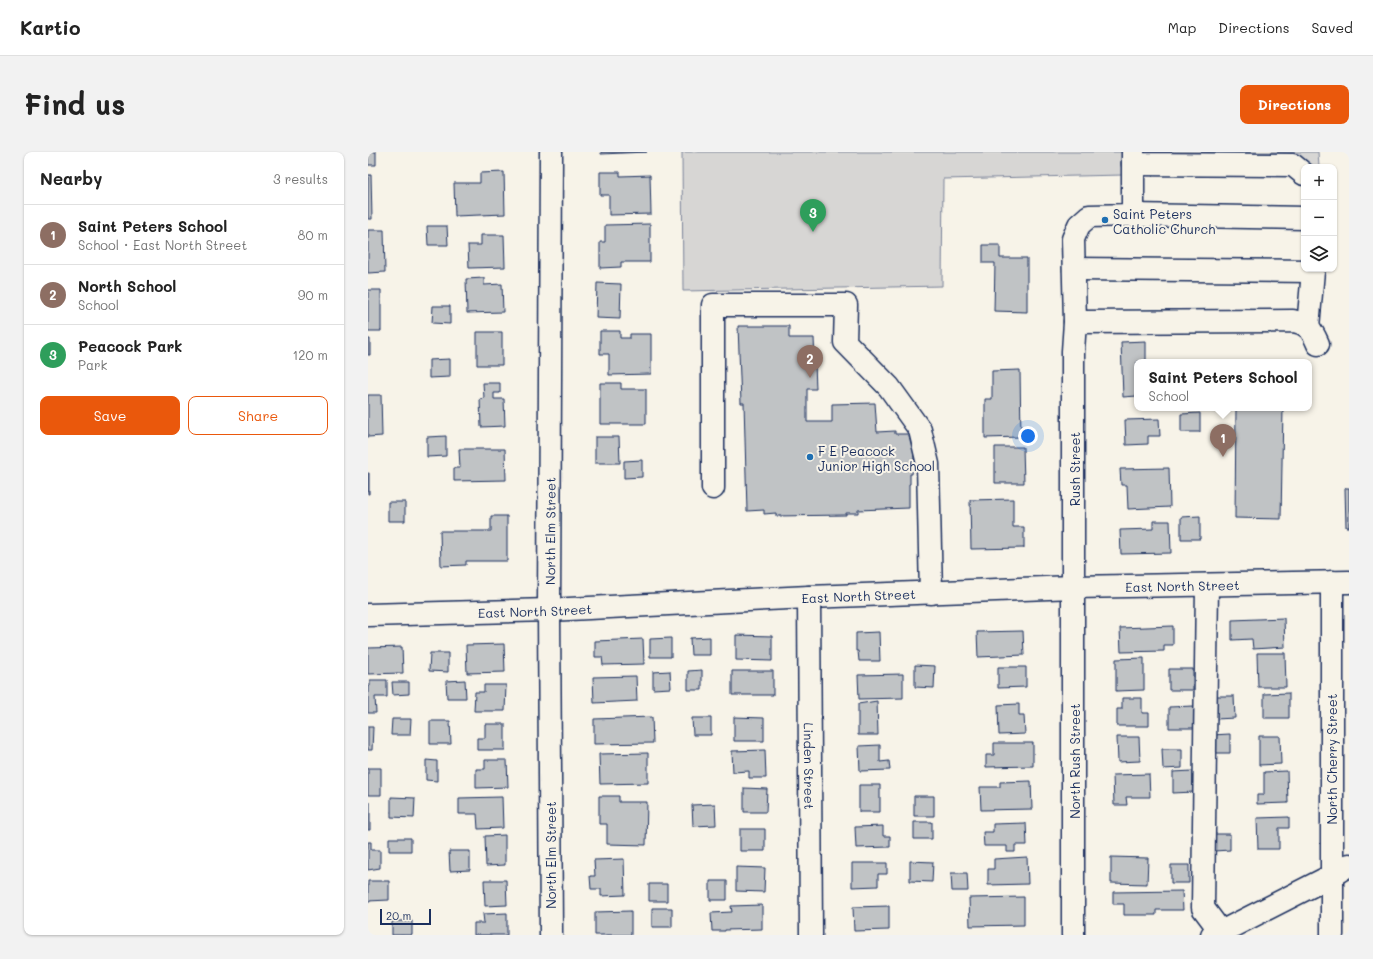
<!DOCTYPE html>
<meta charset="utf-8">
<style>
body{margin:0;font-family:Mali,sans-serif;background:#f2f2f2;color:#222}
.controls{position:absolute;right:12px;top:12px;display:grid;overflow:hidden;border-radius:8px;box-shadow:0 1px 3px #0004}
.controls button{width:36px;height:36px;display:grid;place-items:center;padding:0;border:0;border-bottom:1px solid #e0e0e0;background:#fff;color:#222;font:20px sans-serif}
.scale{position:absolute;left:12px;bottom:10px;width:51px;box-sizing:border-box;padding-left:4px;border:2px solid #1b2f5e;border-top:0;font-size:11px;line-height:14px;white-space:nowrap;color:#1b2f5e;-webkit-text-stroke:3px #f7f3e8;paint-order:stroke}
.you{position:absolute;left:660px;top:284px;width:14px;height:14px;margin:-10px;border:3px solid #fff;border-radius:50%;background:#1a73e8;box-shadow:0 0 0 6px #1a73e833}
.badge{display:grid;place-items:center;width:26px;height:26px;border-radius:50%;background:#ea580c;color:#fff;font-size:13px;font-weight:700}
.pin{position:absolute;translate:-50% -33px;filter:drop-shadow(0 1px 2px #0008)}
.pin::after{content:'';position:absolute;top:21px;width:14px;height:12px;background:inherit;clip-path:polygon(0 0,100% 0,50% 100%)}
.popup{position:absolute;left:766px;top:207px;width:178px;height:52px;box-sizing:border-box;display:grid;place-content:center;border-radius:8px;background:#fff;filter:drop-shadow(0 1px 3px #0005);font-size:13px;white-space:nowrap;color:#767676}
.popup b{font-size:15px;color:#222}
.popup::after{content:'';position:absolute;left:50%;top:100%;margin-left:-8px;border:8px solid transparent;border-top-color:#fff}
.list{margin:0;padding:0;list-style:none}
h2{display:flex;justify-content:space-between;align-items:center;height:52px;margin:0;padding:0 16px;font-size:17px}
h2 small{font-size:13px;font-weight:400;color:#767676}
.list li{display:grid;grid-template-columns:26px 1fr auto;gap:12px;align-items:center;box-sizing:border-box;height:60px;padding:0 16px;border-top:1px solid #e0e0e0}
.list b{display:block;font-size:15px;white-space:nowrap}
.list p{margin:0;font-size:13px;white-space:nowrap;color:#767676}
.list em{font-size:13px;font-style:normal;color:#767676}
.actions{display:flex;gap:8px;padding:12px 16px}
.actions a{flex:1;padding:9px 0;border:1px solid #ea580c;border-radius:8px;text-align:center;font-size:14px;color:#ea580c}
.actions .main{background:#ea580c;color:#fff}
.icon{flex:none;width:22px;height:22px;fill:none;stroke:currentColor;stroke-width:2;stroke-linecap:round;stroke-linejoin:round}
.map{position:relative;flex:none;width:981px;height:783px;overflow:hidden;border-radius:8px}
header{display:flex;align-items:center;gap:24px;box-sizing:border-box;height:56px;padding:0 20px;background:#fff;border-bottom:1px solid #e0e0e0}
header strong{font-size:19px}
nav{display:flex;gap:22px;margin-inline-start:auto;font-size:14px}
.intro{display:flex;align-items:center;justify-content:space-between;box-sizing:border-box;height:96px;padding:0 24px}
h1{margin:0;font-size:28px}
.button{padding:10px 18px;border-radius:8px;background:#ea580c;color:#fff;font-size:14px;font-weight:700}
main{display:flex;gap:24px;padding:0 24px}
aside{flex:1;background:#fff;border-radius:8px;box-shadow:0 1px 3px #0004}
.map>svg:first-child{display:block}
.green{fill:#d7d6d4;stroke:#798299}
.building{fill:#c0c3c5;stroke:#1b2f5e}
.lines{fill:none;stroke-linecap:round;stroke-linejoin:round}
.minor-casing{stroke:#1b2f5e;stroke-width:25}
.minor{stroke:#f7f3e8;stroke-width:22}
.poi-dot{fill:#1f6fb2;stroke:#f7f3e8;stroke-width:1.5}
.labels{text-anchor:middle;dominant-baseline:central;stroke-width:4;stroke-linejoin:round;paint-order:stroke}
.poi-label{font-size:13px;fill:#1b2f5e;stroke:#f7f3e8;text-anchor:start}
.street-label{font-size:13px;fill:#1b2f5e;stroke:#f7f3e8}
</style>
<header>
<strong>Kartio</strong>
<nav><a>Map</a><a>Directions</a><a>Saved</a></nav>
</header>
<div class="intro"><h1>Find us</h1><a class="button">Directions</a></div>
<main>
<aside>
<h2>Nearby<small>3 results</small></h2>
<ul class="list">
<li><span class="badge" style="background:#8d6e63">1</span><div><b>Saint Peters School</b><p>School · East North Street</p></div><em>80 m</em></li>
<li><span class="badge" style="background:#8d6e63">2</span><div><b>North School</b><p>School</p></div><em>90 m</em></li>
<li><span class="badge" style="background:#2e9e5b">3</span><div><b>Peacock Park</b><p>Park</p></div><em>120 m</em></li>
</ul>
<div class="actions"><a class="main">Save</a><a>Share</a></div>
</aside>
<div class="map">
<svg width="981" height="783" viewBox="0 0 981 783">
<rect width="100%" height="100%" fill="#f7f3e8"/>
<filter id="ink" filterUnits="userSpaceOnUse"><feTurbulence type="fractalNoise" baseFrequency=".025" numOctaves="2"/><feDisplacementMap in="SourceGraphic" scale="8" xChannelSelector="R" yChannelSelector="G"/><feConvolveMatrix kernelMatrix="1 2 1 2 8 2 1 2 1" color-interpolation-filters="sRGB"/></filter>
<g filter="url(#ink)">
<path class="green" d="M314,0H950L951,15H936V19L575,27L574,134L315,139Z"/>
<path class="building" d="M0,0H8V13H0Z
M233,0H279L233,2Z
M136,20L137,62L87,64L86,31H112V21Z
M232,20H252V24L282,23L283,62L241,63V43H232Z
M0,23H3L4,67H0Z
M282,72V110H253V115L232,116V90H237V73Z
M59,74H79L80,93H60Z
M0,78H16L17,120L0,121Z
M113,83H136L137,115L101,116L100,93H113Z
M615,93H632V106H659V160L626,159L627,111H615Z
M116,126V133L134,132L135,160L99,161L98,127Z
M229,131L253,132L252,167L228,166Z
M0,138H13V179H0Z
M65,154H82V172L64,171Z
M370,174H421V186H446L448,237H439V270H464V252L507,251L509,280L527,279V282H541L545,296L546,306L544,322H542V332H541V356L490,358V361H478V363L408,364V361L396,362V358L379,359L376,251H373Z
M232,179H252V186H262V182H283V222L241,223V202H232Z
M109,180H134V213H109Z
M0,187H2V203H0Z
M778,189V210H769V244L755,245L753,190Z
M82,207V225L61,226V208Z
M652,218L653,285L617,286V247H624V219Z
M115,231H132V241H126V247H136L137,274L113,275L112,247L116,246Z
M232,231H253V237H278V272H232Z
M0,243H13L14,284L0,285Z
M868,256H915L913,367L867,366Z
M832,261V280H813V262Z
M791,267L792,284H780V292L758,293L757,268Z
M78,284V304L59,305V285Z
M227,285H251L252,311H227Z
M627,295H655L656,331H627Z
M91,297H137L138,328L86,329V316H92Z
M274,308V325L256,326V309Z
M801,316L802,355L760,357L759,333H753L752,317Z
M0,321H1V342H0Z
M977,336H981V375H978Z
M645,347V375H656V396L603,397L602,348Z
M20,350H37V369H20Z
M123,364H139V409H98V413L73,414L72,379H123Z
M832,364V387H813V365Z
M785,369H802L803,401L753,402L752,378L785,377Z
M916,466L917,495L885,497L884,487L864,488V468Z
M805,474V493H796V499L753,500L752,476Z
M655,479L656,503L610,505L609,480Z
M511,480L512,509H491L490,499H488V481Z
M368,483L404,484V509L368,508Z
M342,485V503H323L322,486Z
M303,486V505H282V487Z
M275,487L276,512L235,513L234,505H227V489Z
M136,492L137,520L99,521L98,493Z
M34,495L35,521L0,522V496Z
M62,501H80V520L61,519Z
M889,501H917L918,535H890Z
M776,506V538L748,539V507Z
M547,513L567,514L566,536L547,535Z
M630,515H658V535L630,536Z
M801,517H825V538H801Z
M334,518V538H320V519Z
M302,519L303,536L285,537V520Z
M364,519H405V543H364Z
M535,522V546L491,547L490,523Z
M268,524L269,549L226,551L225,525Z
M2,528H19V545H7L8,561H0V534H2Z
M97,528L98,546H79L78,529Z
M24,530H41V542L25,543Z
M116,533H138L137,559H106L107,540H116Z
M921,541V566H896V542Z
M848,544H866L867,566L848,567Z
M754,546H774V561H781V574H749V557H754Z
M509,549L510,583H490V552Z
M651,552V563H656L657,582L631,583L630,553Z
M826,554V576H801V555Z
M284,565L285,591L226,592V567Z
M366,565L396,566V589H366Z
M324,566H343V583H325Z
M24,567H43L42,583H23Z
M62,569H82L83,592H62Z
M117,572H137V598H109V586H117Z
M0,575H5L4,598H0Z
M862,582V601H844V583Z
M891,584H912L913,612L891,613Z
M749,585H771L772,609L750,610Z
M626,591H665V614L618,615V603H626Z
M512,593V610L521,609L522,618L492,619L491,594Z
M794,597H814V616L795,617Z
M397,598L398,626H381V619L365,620L364,599Z
M280,601V631L232,632L231,602Z
M58,608L69,609V629L58,628Z
M117,608H139L140,635L108,636V617H117Z
M0,616H13V643H0Z
M825,619L826,640L805,641V620Z
M919,619L920,651L889,652V643H896V620Z
M781,622L782,645H758L759,653H746L745,623Z
M663,629L664,657L613,658L612,635H632V630Z
M491,633H512V660H491Z
M376,636L399,637L398,660H376Z
M231,644H251V650H279L278,693L239,692V672H231Z
M546,644H566V664H546Z
M23,645L47,646L46,666L23,665Z
M134,645L135,676L110,677L109,662H91V646Z
M0,651H2V678H0Z
M347,652L348,673L325,674L324,653Z
M921,665V676H911V697H890L889,666Z
M546,670H564V687H546Z
M658,671L659,693H647V700H639V694H616L615,680H625V672Z
M515,674V684H522V695L488,696L487,675Z
M372,677H397V699H372Z
M845,682H862V698L846,699Z
M137,683V713L118,714L117,684Z
M21,686H43V699H21Z
M0,690H3V698H12V716L0,718Z
M81,699H102V718L82,719Z
M659,705L660,732L620,733V717H626V707Z
M743,705L780,706L779,732L743,731Z
M256,707L257,743L233,744V737H223L222,724H227L226,708Z
M542,709L565,710L564,730L542,729Z
M484,711H519V722H510V734L484,735Z
M803,713H821V731H803Z
M368,715L397,716L396,740L368,739Z
M583,721H599L600,739H584Z
M116,728H138L139,753L117,754Z
M0,729H21V748L0,749Z
M342,729H359V748H342Z
M281,732H299V749H281Z
M814,739L815,758H788V763H756V752H745V740Z
M656,745V773L602,774L601,746Z
M394,753V777L357,778V779H344L343,761L364,760L363,754Z
M521,754V778L486,779L485,755Z
M284,756H304V775H284Z
M263,759V783H227V760Z
M139,761V783H106V771H116L115,762Z
M24,769H44V783H24Z"/>
<g class="lines">
<g class="minor-casing">
<g id="minor">
<path d="M765,0V12L925,13L936,22"/>
<path d="M765,63L936,66"/>
<path d="M706,117L945,119V117"/>
<path d="M707,170L925,169C941,172 944,178 950,192"/>
<path d="M940,175L945,119"/>
<path d="M345,336V153H478L477,190L521,235L552,278L560,312L563,441"/>
<path d="M839,433L835,756L853,780"/>
<path id="s1" d="M441,445L443,783"/>
<path id="s2" d="M0,463L181,458L441,445L706,435L981,430"/>
<path id="s3" d="M183,783L181,458L183,0"/>
<path d="M705,783V199L707,170L705,87L711,73L721,64L765,63V12"/>
<path d="M844,783L853,780L963,724L981,713"/>
<path d="M964,783V430"/>
</g>
</g>
<use href="#minor" class="minor"/>
</g>
</g>
<g class="poi-dot">
<circle cx="737" cy="68" r="4"/>
<circle cx="442" cy="305" r="4"/>
</g>
<g class="labels">
<g class="poi-label">
<text x="745" y="61">Saint Peters<tspan x="745" dy="15">Catholic Church</tspan></text>
<text x="450" y="298">F E Peacock<tspan x="450" dy="15">Junior High School</tspan></text>
</g>
<g class="street-label">
<text transform="translate(706 317) rotate(-90)">Rush Street</text>
<text stroke="none"><textPath href="#s3" startOffset="404">North Elm Street</textPath></text>
<text stroke="none"><textPath href="#s2" startOffset="815">East North Street</textPath></text>
<text stroke="none"><textPath href="#s2" startOffset="491">East North Street</textPath></text>
<text stroke="none"><textPath href="#s2" startOffset="167">East North Street</textPath></text>
<text transform="translate(963 607) rotate(-90)">North Cherry Street</text>
<text transform="translate(706 609) rotate(-90)">North Rush Street</text>
<text stroke="none"><textPath href="#s1" startOffset="169">Linden Street</textPath></text>
<text transform="translate(182 703) rotate(-90)">North Elm Street</text>
</g>
</g>
</svg>
<div class="controls">
<button>+</button>
<button>−</button>
<button><svg class="icon" aria-label="layers" viewBox="0 0 24 24"><path d="M12 4l9 5-9 5-9-5zM3 14l9 5 9-5"/></svg></button>
</div>
<div class="scale">20 m</div>
<div class="you"></div>
<div class="pin badge" style="left:855px;top:305px;background:#8d6e63">1</div>
<div class="popup"><b>Saint Peters School</b>School</div>
<div class="pin badge" style="left:442px;top:226px;background:#8d6e63">2</div>
<div class="pin badge" style="left:445px;top:80px;background:#2e9e5b">3</div>
</div>
</main>
